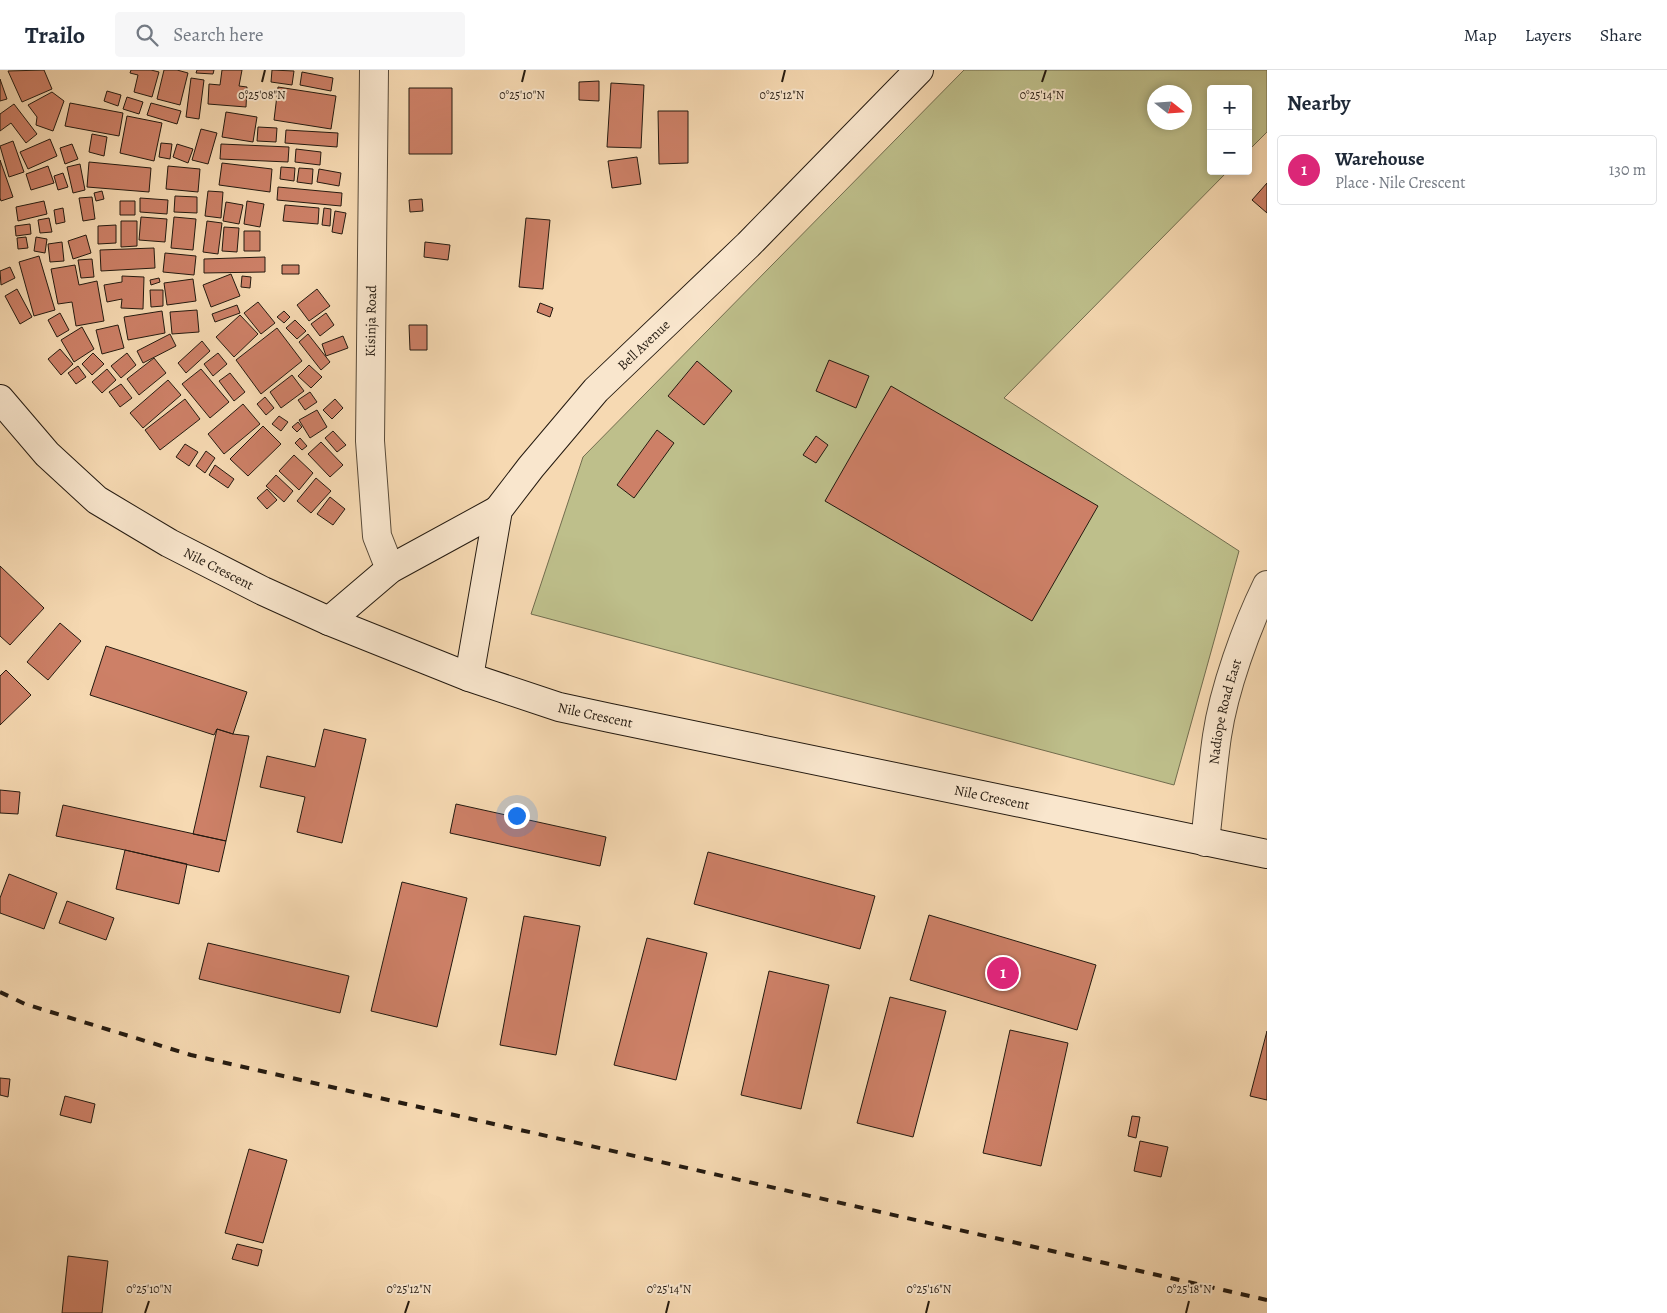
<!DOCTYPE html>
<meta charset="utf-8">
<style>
body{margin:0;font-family:Alegreya,serif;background:#f6f6f7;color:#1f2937}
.controls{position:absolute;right:15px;top:15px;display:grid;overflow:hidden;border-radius:5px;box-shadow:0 2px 8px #0003}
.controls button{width:45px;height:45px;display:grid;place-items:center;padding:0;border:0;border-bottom:1px solid #e0e1e3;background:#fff;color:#1f2937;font:25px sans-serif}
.compass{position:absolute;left:1147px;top:15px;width:45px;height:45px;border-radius:50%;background:#fff;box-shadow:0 2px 8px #0003;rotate:107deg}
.you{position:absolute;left:516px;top:745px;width:18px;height:18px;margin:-12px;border:4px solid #fff;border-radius:50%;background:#1a73e8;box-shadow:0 0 0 8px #1a73e833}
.badge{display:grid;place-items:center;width:32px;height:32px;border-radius:50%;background:#db2777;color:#fff;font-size:16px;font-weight:700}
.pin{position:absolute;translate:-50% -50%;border:2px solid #fff;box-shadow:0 1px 5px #0006}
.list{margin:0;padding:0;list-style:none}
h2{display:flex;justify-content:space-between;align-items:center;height:65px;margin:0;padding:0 20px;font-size:21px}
h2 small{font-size:16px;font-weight:400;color:#747a83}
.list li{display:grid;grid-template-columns:32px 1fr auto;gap:15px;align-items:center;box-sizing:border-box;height:70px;margin:0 10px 10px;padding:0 10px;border:1px solid #e0e1e3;border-radius:5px}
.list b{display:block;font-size:19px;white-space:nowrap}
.list p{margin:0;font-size:16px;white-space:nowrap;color:#747a83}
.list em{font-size:16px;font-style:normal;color:#747a83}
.icon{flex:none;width:28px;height:28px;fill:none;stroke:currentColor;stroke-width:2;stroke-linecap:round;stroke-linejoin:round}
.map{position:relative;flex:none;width:1267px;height:1243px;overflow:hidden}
header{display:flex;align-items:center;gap:30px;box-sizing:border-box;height:70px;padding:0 25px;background:#fff;border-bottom:1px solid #e0e1e3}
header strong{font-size:24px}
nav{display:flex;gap:28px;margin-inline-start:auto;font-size:18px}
.search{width:350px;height:45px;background:#f6f6f7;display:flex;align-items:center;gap:12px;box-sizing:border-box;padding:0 18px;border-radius:5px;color:#747a83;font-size:19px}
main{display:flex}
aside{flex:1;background:#fff}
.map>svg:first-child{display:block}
.green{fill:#bebf8b;stroke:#716c4e;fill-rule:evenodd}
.building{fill:#cd8067;stroke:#241a10}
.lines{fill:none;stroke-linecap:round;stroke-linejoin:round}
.street-casing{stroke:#584a38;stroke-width:30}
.secondary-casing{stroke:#241a10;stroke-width:30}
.street{stroke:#f9e6cd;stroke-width:28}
.secondary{stroke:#f9e6cd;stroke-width:28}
.rail{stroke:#241a10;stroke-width:4;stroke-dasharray:9 9;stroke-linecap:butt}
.ticks{fill:none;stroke:#241a10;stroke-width:2}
.labels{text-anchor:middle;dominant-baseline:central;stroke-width:4;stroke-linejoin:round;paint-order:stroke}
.street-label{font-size:14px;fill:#241a10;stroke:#f9e6cd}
.ticks-label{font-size:12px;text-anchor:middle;fill:#241a10;stroke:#f9e6cd;stroke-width:4;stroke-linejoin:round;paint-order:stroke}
</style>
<header>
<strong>Trailo</strong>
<div class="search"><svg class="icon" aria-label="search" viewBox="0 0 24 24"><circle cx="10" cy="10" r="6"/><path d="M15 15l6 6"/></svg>Search here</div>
<nav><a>Map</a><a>Layers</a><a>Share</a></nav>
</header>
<main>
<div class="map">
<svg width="1267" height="1243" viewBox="0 0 1267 1243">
<rect width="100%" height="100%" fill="#f6d9b2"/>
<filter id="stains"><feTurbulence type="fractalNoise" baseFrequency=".004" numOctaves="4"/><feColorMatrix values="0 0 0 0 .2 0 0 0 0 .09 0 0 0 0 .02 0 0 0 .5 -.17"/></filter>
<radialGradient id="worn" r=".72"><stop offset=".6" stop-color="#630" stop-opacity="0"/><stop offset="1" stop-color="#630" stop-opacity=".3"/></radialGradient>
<path class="green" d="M964,0H1267V62L1248,81V19H1211V101H1228L1004,328L1239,481L1174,715L531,544L583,387ZM1154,22H1184V52H1154Z"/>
<path class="building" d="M44,0L52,19L22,32L8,1Z
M131,0H151L159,2L152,27L134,22L138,5L130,3Z
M164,0H177L188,3L180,35L157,29Z
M197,0H214L213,4L196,3Z
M222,0H242L239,16L247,17L246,37L208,34L209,14L220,15Z
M272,0L294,1L292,15L271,12Z
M302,2L333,8L331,21L300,15Z
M191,8L204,10L199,49L186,47Z
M0,9L7,29L0,31Z
M599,11V31L579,30V12Z
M611,13L644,15L641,78L607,77Z
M278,17L336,26L331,59L274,50Z
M409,18H452V84H409Z
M107,21L121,25L118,36L104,31Z
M52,22L64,31L53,61L36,55L37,47L28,35Z
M127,27L143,32L139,44L123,39Z
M70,33L123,43L119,66L65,56Z
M151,33L181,41L177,54L147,45Z
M14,34L37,64L26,73L11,53L0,61V44Z
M658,41H688V93L659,94Z
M226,42L257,47L253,72L222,67Z
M127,46L162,53L154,91L120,83Z
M258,57L277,58L276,72L257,71Z
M201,59L217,63L208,94L192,90Z
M286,60L338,63L337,77L285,73Z
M92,64L107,67L104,86L89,82Z
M50,69L57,86L28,99L20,82Z
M13,71L24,102L9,107L0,76Z
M161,73L172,74L170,89L159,87Z
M72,74L78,89L65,94L60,78Z
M177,74L193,79L188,93L173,87Z
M221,74L289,77L288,92L220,89Z
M296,79L321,82L320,95L295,92Z
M637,87L641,114L612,118L608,91Z
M0,90L13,127L1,131L0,128Z
M89,92L151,98L149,122L87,117Z
M222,93L272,99L270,122L219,115Z
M80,94L85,120L73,123L67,97Z
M48,96L54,113L31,120L26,104Z
M168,96L200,99L198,122L166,119Z
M281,97L295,98L294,111L280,109Z
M299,98L313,99L312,114L297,112Z
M319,99L341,103L339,116L317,112Z
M63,103L68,117L58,120L54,106Z
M1267,113V143L1252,130Z
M278,117L342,123L341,136L277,130Z
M102,121L104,129L96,131L94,123Z
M208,121L223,122L221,148L205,146Z
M175,126L197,127V143L174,142Z
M92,127L95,149L83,151L79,128Z
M140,128L168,130L167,144L140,142Z
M422,129L423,141L410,142L409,130Z
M44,131L47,144L18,151L16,137Z
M120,131H135V145H120Z
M247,131L264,134L260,157L244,154Z
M226,132L243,135L239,154L223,151Z
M285,135L319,138L318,154L283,151Z
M63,138L65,152L56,154L54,140Z
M324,138L331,139L330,156L322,155Z
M335,141L346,143L342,164L332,162Z
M141,147L167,149L165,172L139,170Z
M174,147L196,149L193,180L171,178Z
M49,148L52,162L40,163L38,150Z
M526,148L550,150L543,219L519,217Z
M121,151H137V176L121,177Z
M207,151L222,153L218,184L203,182Z
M30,154L31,164L16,166L15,156Z
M116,155V173L98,174V156Z
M224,157L239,158L237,182L222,181Z
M244,161H260V181H244Z
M86,165L91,183L73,189L68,171Z
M26,167L28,178L18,179L17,168Z
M36,167L47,169L45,183L34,181Z
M62,172L64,191L50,192L48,174Z
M425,172L450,175L448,190L424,187Z
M154,178L155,198L101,201L100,180Z
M165,183L196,186L194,205L163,202Z
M39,186L55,240L34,246L19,192Z
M265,187V202L204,203V189Z
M92,189L94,207L81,208L78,190Z
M75,195L79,215L97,211L104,251L76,256L72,232L58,234L51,199Z
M282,195H299V204H282Z
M10,197L15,208L1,215L0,201Z
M231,204L240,226L211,237L203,215Z
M122,206L144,207L143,239L121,238L122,229L107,232L104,215L122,212Z
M242,206L251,207L250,218L241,217Z
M159,208L160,212L151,215L150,210Z
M193,209L196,231L167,235L164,213Z
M17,219L32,247L20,254L5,226Z
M317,219L330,236L309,251L297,235Z
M150,220H163V236L151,237Z
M258,232L275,253L261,264L244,243Z
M540,233L553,238L550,247L537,242Z
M237,235L240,243L215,252L212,244Z
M197,240L199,262L172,264L170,242Z
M162,241L165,263L128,270L124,247Z
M284,241L290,247L284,253L277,247Z
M60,243L69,260L57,267L48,250Z
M326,243L334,255L320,266L311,254Z
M240,245L258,264L234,287L216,267Z
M295,250L306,261L297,269L286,258Z
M118,255L124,278L102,284L96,260Z
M409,255H427V280H410Z
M82,257L94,279L74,292L61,270Z
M277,258L302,291L261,324L236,290Z
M170,264L176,276L143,293L137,281Z
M308,264L330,292L321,300L299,272Z
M343,266L348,278L326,286L322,274Z
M202,271L210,281L186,303L178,293Z
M60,279L73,294L61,305L48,289Z
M93,283L104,294L92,305L82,294Z
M127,283L136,295L121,308L111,296Z
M218,283L227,294L213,306L204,294Z
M154,288L166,303L139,325L127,309Z
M829,290L869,306L856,338L816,321Z
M697,291L732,321L704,355L668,326Z
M309,295L322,307L311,318L298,306Z
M78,296L86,307L76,314L68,303Z
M107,299L116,310L102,323L92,312Z
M201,299L229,332L210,348L182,314Z
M230,303L245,322L234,331L219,311Z
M292,305L304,321L281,338L270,322Z
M168,310L181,325L143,358L130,343Z
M121,314L132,328L120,337L109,322Z
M891,316L1098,436L1032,551L825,431Z
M310,322L317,332L305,340L298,330Z
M265,327L274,338L266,345L257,334Z
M185,329L200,349L160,380L145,360Z
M335,329L343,338L332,349L323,340Z
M243,334L260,354L224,384L208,364Z
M317,340L327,357L310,368L299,350Z
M279,346L288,352L281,361L272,354Z
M298,352L302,357L297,362L292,357Z
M263,356L281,374L248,406L230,389Z
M657,360L674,373L634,428L617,415Z
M333,361L346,375L337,382L325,368Z
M816,366L828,375L816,393L803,385Z
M300,368L307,376L302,380L295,373Z
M321,372L343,395L330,407L308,384Z
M185,374L198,382L189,396L176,387Z
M206,381L215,388L205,403L196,396Z
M294,385L313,403L299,420L279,401Z
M215,395L234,409L228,418L209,405Z
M276,405L293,421L284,432L266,416Z
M316,408L331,421L311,443L297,431Z
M267,419L277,430L267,439L257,428Z
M330,427L345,439L333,455L317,444Z
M0,496L44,538L10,575L0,566Z
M60,553L81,571L48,610L27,592Z
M106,576L247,622L233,664L217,659L214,665L90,625Z
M6,600L31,625L0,655V606Z
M217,659L233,664L249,666L226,771L193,764Z
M324,659L366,669L342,773L297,762L305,727L260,717L267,686L315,697Z
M0,720L20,722L18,744L0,743Z
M456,734L606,767L600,796L450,763Z
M63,735L226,771L219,802L125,780L56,766Z
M125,780L187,794L179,834L116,819Z
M708,782L875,826L860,879L694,834Z
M9,804L57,823L44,859L0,843V828Z
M402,812L467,828L437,957L371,941Z
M67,831L114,848L106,870L59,853Z
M929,845L1096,895L1077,960L910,910Z
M524,846L580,856L556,985L500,975Z
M647,868L707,883L676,1010L614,995Z
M208,873L349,906L340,943L199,909Z
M769,901L829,915L801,1039L741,1025Z
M890,927L946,941L913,1067L857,1053Z
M1010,960L1068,973L1041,1096L983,1083Z
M1267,961V1030L1250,1026Z
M0,1008L10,1009L8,1027L0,1025Z
M65,1026L95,1034L91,1053L60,1045Z
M1132,1046L1140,1047L1136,1068L1128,1066Z
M1140,1071L1168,1077L1161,1107L1134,1101Z
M249,1079L287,1090L263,1173L225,1163Z
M237,1174L262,1180L258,1196L232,1189Z
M68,1186L108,1191L102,1243H62Z"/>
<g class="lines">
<g class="street-casing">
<g id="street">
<path d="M374,0L370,371L377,466L390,499"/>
<path id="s1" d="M1205,772C1209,737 1212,701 1217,666C1224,619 1246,558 1267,515"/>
</g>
</g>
<g class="secondary-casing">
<g id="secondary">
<path id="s2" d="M0,329L47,384L97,430L169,473L263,521L329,551L469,607L559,637L610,648L1267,784"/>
<path d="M329,551L390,499L498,440"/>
<path id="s3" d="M469,607L498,440L531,397L596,320L748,175L919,0"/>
</g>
</g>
<use href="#street" class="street"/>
<use href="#secondary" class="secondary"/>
<path class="rail" d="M0,922L25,934L191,985L1267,1230"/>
</g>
<path class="ticks" d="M262,12L265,0M522,12L525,0M782,12L785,0M1042,12L1046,0M145,1243L149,1231M405,1243L409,1231M666,1243L669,1231M926,1243L929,1231M1186,1243L1189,1231"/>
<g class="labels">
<g class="street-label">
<text transform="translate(371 251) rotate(-89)">Kisinja Road</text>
<text stroke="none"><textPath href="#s3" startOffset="390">Bell Avenue</textPath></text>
<text stroke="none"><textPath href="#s2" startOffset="280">Nile Crescent</textPath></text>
<text stroke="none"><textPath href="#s1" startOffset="132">Nadiope Road East</textPath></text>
<text stroke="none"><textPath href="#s2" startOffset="685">Nile Crescent</textPath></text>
<text stroke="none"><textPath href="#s2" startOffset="1090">Nile Crescent</textPath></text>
</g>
</g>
<g class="ticks-label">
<text x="262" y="29">0°25'08"N</text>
<text x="522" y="29">0°25'10"N</text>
<text x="782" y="29">0°25'12"N</text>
<text x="1042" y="29">0°25'14"N</text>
<text x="149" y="1223">0°25'10"N</text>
<text x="409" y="1223">0°25'12"N</text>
<text x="669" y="1223">0°25'14"N</text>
<text x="929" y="1223">0°25'16"N</text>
<text x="1189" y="1223">0°25'18"N</text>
</g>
<rect width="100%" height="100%" filter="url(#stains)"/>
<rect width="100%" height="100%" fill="url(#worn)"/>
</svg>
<div class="controls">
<button>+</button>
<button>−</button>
</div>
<svg class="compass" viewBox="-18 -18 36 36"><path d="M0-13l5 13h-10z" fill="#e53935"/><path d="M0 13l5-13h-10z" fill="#747a83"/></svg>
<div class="you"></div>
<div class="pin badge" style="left:1003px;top:903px">1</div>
</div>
<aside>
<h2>Nearby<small></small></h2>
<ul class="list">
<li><span class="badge">1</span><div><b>Warehouse</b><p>Place · Nile Crescent</p></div><em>130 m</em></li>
</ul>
</aside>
</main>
